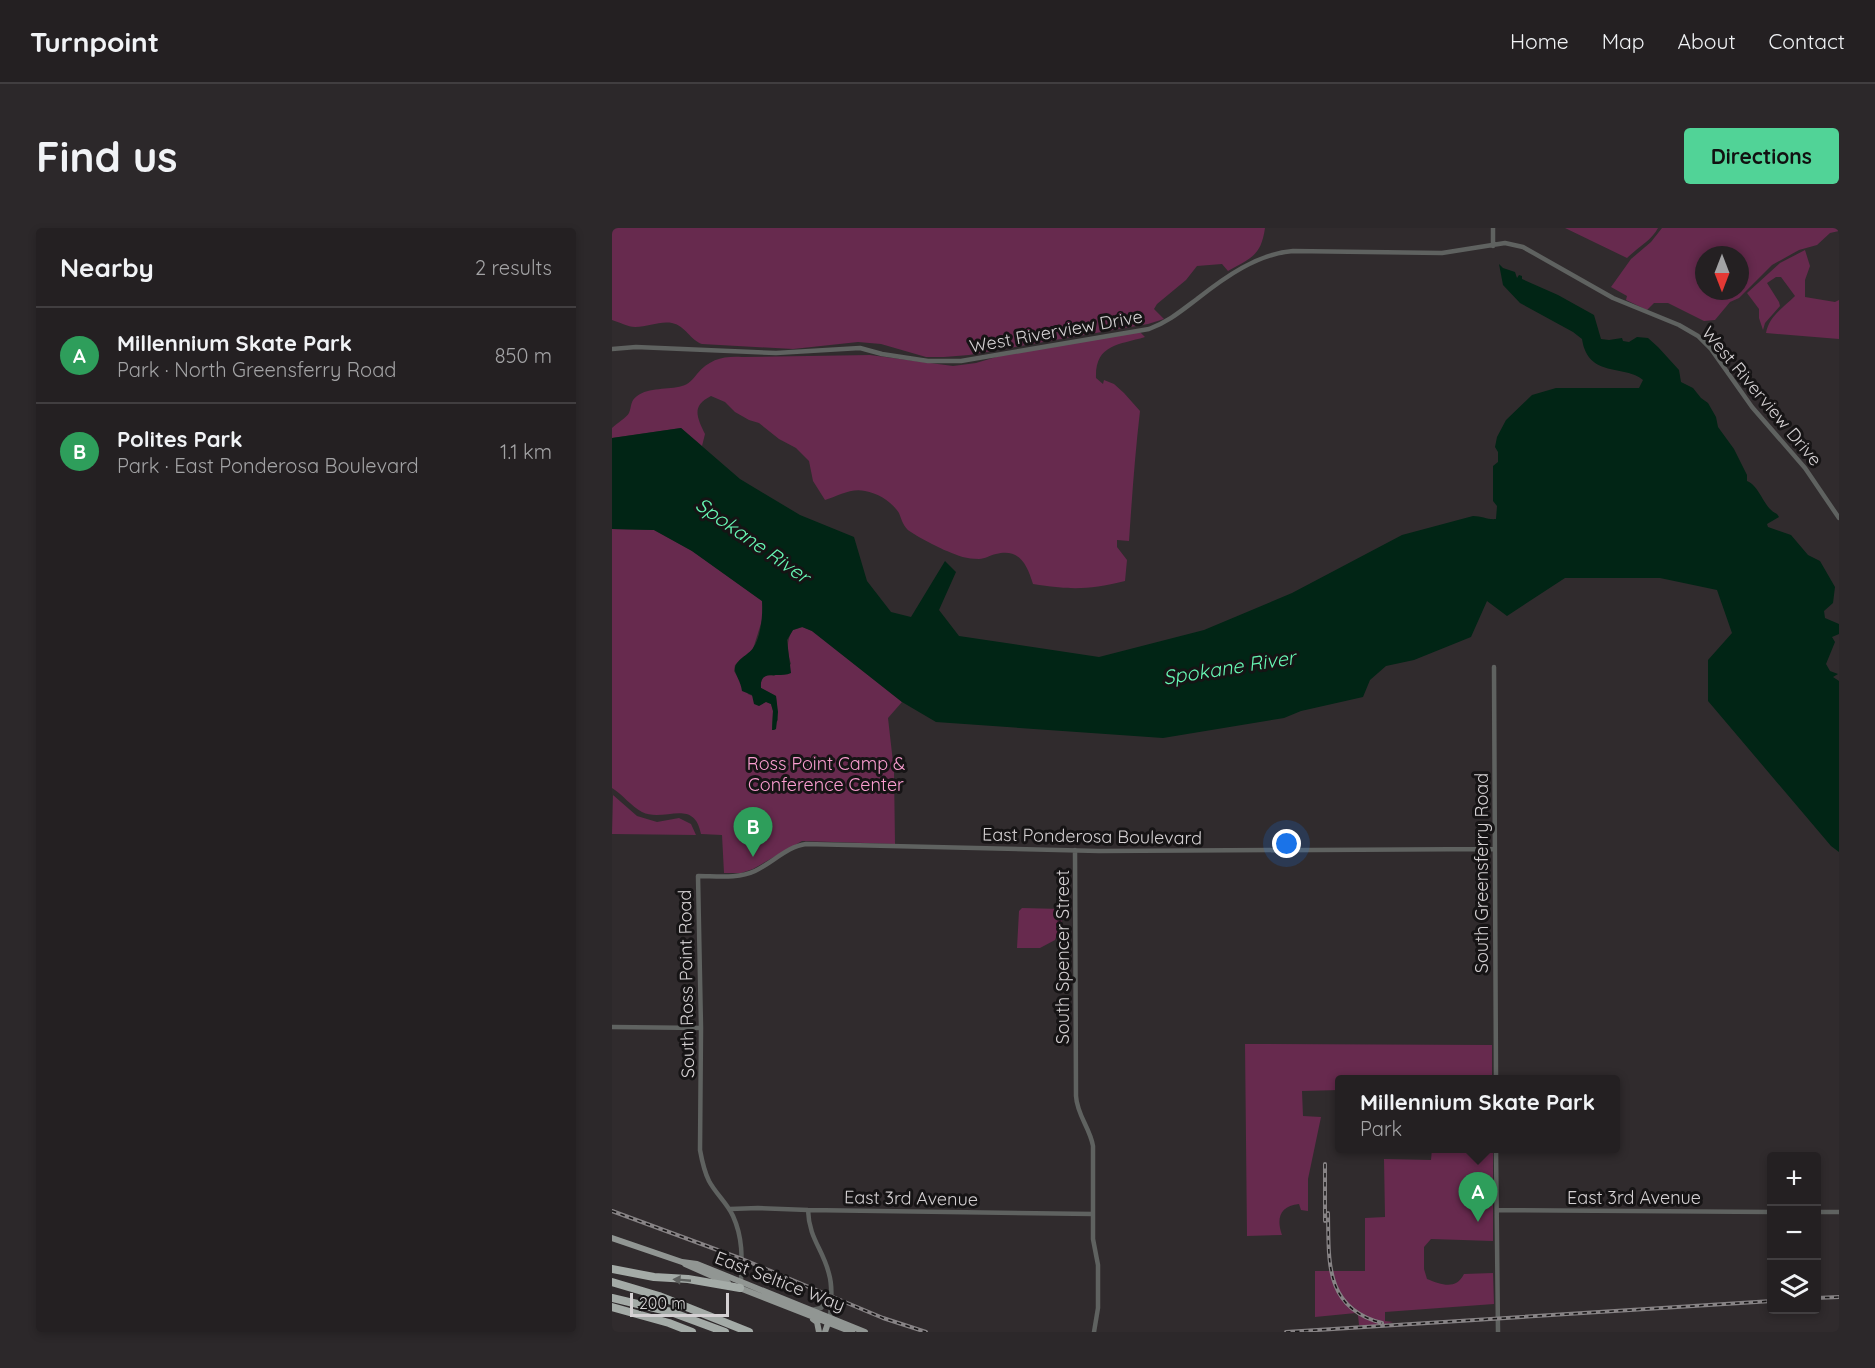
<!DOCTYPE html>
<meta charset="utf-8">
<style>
body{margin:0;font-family:Quicksand,sans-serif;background:#2c282a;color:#f1f3f6}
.controls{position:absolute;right:18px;bottom:18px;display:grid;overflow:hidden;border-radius:6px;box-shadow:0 3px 9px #0003}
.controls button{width:54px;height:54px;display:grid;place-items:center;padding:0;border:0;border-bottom:2px solid #413e40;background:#242022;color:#f1f3f6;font:30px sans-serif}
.compass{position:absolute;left:1083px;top:18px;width:54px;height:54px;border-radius:50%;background:#242022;box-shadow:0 3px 9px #0003;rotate:180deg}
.scale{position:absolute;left:18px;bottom:15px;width:99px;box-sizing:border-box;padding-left:6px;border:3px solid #d5d1d3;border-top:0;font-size:16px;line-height:21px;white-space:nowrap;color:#d5d1d3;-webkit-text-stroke:4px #161415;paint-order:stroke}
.you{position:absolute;left:675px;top:616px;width:21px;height:21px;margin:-15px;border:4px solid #fff;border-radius:50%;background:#1a73e8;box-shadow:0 0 0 9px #1a73e833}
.badge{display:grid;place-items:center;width:39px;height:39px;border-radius:50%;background:#51d397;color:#fff;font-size:20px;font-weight:700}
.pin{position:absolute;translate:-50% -50px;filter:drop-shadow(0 2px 3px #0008)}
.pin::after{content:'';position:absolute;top:32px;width:21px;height:18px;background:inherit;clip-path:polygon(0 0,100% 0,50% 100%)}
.popup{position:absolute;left:723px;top:847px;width:285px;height:78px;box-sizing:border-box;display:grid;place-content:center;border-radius:6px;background:#242022;filter:drop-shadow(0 2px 4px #0005);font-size:20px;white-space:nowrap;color:#a3a3a5}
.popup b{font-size:22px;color:#f1f3f6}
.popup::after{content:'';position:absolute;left:50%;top:100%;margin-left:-12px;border:12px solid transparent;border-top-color:#242022}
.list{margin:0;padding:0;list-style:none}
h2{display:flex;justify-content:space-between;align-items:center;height:78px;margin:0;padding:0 24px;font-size:26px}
h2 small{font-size:20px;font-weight:400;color:#a3a3a5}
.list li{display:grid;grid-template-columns:39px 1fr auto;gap:18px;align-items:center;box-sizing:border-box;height:96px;padding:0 24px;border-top:2px solid #413e40}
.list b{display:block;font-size:22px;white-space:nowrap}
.list p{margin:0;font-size:20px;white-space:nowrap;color:#a3a3a5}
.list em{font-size:20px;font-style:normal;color:#a3a3a5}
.icon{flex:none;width:33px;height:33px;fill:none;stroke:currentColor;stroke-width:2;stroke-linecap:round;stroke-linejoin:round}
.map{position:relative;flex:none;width:1227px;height:1104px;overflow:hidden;border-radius:6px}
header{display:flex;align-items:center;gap:36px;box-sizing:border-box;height:84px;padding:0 30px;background:#242022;border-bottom:2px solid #413e40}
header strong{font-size:28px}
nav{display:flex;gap:33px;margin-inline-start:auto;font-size:21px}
.intro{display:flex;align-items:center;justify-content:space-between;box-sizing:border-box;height:144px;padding:0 36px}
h1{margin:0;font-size:42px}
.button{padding:15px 27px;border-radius:6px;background:#51d397;color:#111;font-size:21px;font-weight:700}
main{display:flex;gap:36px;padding:0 36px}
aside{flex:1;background:#242022;border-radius:6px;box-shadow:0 3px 9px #0003}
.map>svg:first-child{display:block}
.green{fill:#672a4e;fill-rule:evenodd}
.water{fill:#012515}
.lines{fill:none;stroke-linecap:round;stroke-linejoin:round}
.tertiary{stroke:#5f6260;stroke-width:4.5}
.primary{stroke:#919693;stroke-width:6}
.motorway{stroke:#a4aba7;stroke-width:8}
.rail-casing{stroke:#878385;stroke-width:4}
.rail{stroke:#161415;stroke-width:1.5;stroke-dasharray:4.5;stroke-linecap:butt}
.oneway{fill:#5d605e}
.labels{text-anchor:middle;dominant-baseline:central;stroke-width:6;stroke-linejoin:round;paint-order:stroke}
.street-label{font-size:18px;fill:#d5d1d3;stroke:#161415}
.park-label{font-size:18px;fill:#fb9ed1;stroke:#161415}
.water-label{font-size:20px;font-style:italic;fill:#67f7b4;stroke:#161415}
</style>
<header>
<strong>Turnpoint</strong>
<nav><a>Home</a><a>Map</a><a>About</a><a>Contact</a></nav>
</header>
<div class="intro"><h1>Find us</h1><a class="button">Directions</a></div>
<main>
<aside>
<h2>Nearby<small>2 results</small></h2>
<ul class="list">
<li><span class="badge" style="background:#2e9e5b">A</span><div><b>Millennium Skate Park</b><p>Park · North Greensferry Road</p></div><em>850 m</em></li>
<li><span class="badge" style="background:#2e9e5b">B</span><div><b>Polites Park</b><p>Park · East Ponderosa Boulevard</p></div><em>1.1 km</em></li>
</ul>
</aside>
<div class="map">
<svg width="1227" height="1104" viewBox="0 0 1227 1104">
<rect width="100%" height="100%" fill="#302b2d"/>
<path class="green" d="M0,0H653C649,28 639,30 616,43L610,36L585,38L574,52L545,76L542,81L552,91L536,96L357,127L332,129H314L269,116L246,114L181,121L90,116C78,112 74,98 60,95C47,93 36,99 23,99C16,99 7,94 0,92Z
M953,0H1046C1040,12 1025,20 1015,30Z
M1050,0H1227V3L1218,5L1205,17L1187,22L1160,37L1127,70L1118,74L1103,92L1092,93L1056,75H1042L1035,82L1014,72L1015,68L999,59L1019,31L1039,14ZM1092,27H1128V63H1092Z
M1193,22L1198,38L1193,52V69L1223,74L1227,72V111L1154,105C1157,88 1172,79 1183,68L1169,49H1164L1155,55L1167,74L1168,78L1153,95L1151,102L1147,90V81L1135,65L1168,35Z
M528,104L533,109C507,117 483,116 484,150L491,156L492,152L502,156L512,165L528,183C523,226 520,269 517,313L505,312V319L515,332L513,353C476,362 459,362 421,356C415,336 407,320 384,326C378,327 373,331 367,331C355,331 346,328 335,323C329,321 298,305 295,301C291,297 289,290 287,285C280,274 266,265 253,263C238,260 227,268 213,272L201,253L197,233L184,220L167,211L147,195L137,192L123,184L113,174L99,168C79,178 85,189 93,206L90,218L69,200L0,210V200C5,195 14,190 17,185C20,178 18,173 25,168C37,159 56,162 70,158C77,156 80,152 85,146C98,131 111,128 130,129L258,127L341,138L364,135L394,126Z
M0,301L42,302L80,323L150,373L151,389L141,421L123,437L122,443L136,466L159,476L161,483L160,500L166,492L164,468L149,460C148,450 152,445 162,448L179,436C175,425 174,411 181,402L191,399L200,403L290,474L276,490L282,543L283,616L190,613L141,641L129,645H112L110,607L89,606C82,569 52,595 30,584C19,578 11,567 0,560Z
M1,567L25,588L45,594L67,590L79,596L84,607L0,606Z
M410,680L450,681V693L443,712L428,720H405L407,683Z
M633,816L880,817V851L728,852V862L690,863L691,888L709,889L696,951V983L689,982L687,976C668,978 664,990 670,1007L635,1008Z
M820,921H881V1013L819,1011L812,1019V1041L815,1051C830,1057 844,1062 852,1046L881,1045L882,1076L773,1084V1093L781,1094L770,1097H747L746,1087L744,1085L703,1089V1043H753V990L773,989L772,931L819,932Z"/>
<path class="water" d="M887,36L891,40L903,44L905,50L907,47L910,48V51L946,67L982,87L989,111L997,112L1010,110L1011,113L1017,114L1025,109L1036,110L1046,119L1067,142L1069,154L1081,160L1089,170L1096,175L1104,189L1106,199L1122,221L1135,247V253C1149,259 1151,280 1165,286L1167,289L1155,296L1156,299L1179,307L1196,327L1208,333L1223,359L1221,375L1212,383L1213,390L1227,396V406L1220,409L1223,414L1214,436L1218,443L1226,446L1221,449L1227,453V624L1219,618L1096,473V432L1120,405L1105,362L1048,350H953L895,388L875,373L859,409L802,432L774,438L758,452L751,469L689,483L672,490L551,510L324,494L290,474L200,403L190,399L181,402L175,412L179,445C166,451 147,440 149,460L164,468L166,484L164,501L162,502H160L161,483L159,476L154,474L147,478L142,476L140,467L130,463C129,454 123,446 123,442C122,432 137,427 141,420C149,409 151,386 150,373L80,323L42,302L0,301V210L69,200L128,251L188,287L242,309L255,353L279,384L299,389L333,333L344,344L327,382L347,408L487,429L592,402L680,365L790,307L861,288C870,288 876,292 884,291L885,278L881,273V238L886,234V224L883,219L885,209L894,192L920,167L944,160H1027L1031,152C1013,136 976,151 970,111L961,104L908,75L891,57Z"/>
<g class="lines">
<path class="tertiary" d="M881,0V18
M0,121L24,119L164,125L248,120L270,126L316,133H349L537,101C556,94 569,83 585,71C613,49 645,26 681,23L830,25L893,15L911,19L1001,70L1067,97L1086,108L1099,121L1140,179L1193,240L1227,290
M882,439L884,852
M463,622L464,868C465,887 478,900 481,918V1011L486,1037V1080L482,1104
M0,799L89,800
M884,920L886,1104
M118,981L146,980L196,982L481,986
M196,982C197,1011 211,1021 217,1046C221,1059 219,1075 218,1089
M885,982L1160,984
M1204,984H1227
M129,1053C130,1030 131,1010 121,988C115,975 104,966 97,953C92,943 90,933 88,922L89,800L86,648C104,648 126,651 143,643C160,635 176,618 194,616L487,623L882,621
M200,1082L209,1080L218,1069"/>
<path class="primary" d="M0,1010L70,1034L85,1036L253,1104
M73,1036L116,1055
M125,1059L240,1104
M201,1091L205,1094L207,1104
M213,1104L217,1092"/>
<path class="motorway" d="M0,1041L42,1049L76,1051L128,1060
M0,1054L47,1068L137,1104
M0,1070L59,1084L113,1104
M0,1079L57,1095L80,1104"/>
<g class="rail-casing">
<path id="rail" d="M713,936V993
M0,983L130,1031L271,1090L314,1104
M716,985C717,1033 712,1080 770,1095
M1204,1070L1227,1069
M674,1104L1160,1073"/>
</g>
<use href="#rail" class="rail"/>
</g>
<defs><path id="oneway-solid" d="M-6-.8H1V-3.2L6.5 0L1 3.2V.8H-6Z" transform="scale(1.5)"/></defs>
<use class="oneway" href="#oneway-solid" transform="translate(70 1052) rotate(-175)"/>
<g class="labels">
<g class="street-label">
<text transform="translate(444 103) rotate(-10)">West Riverview Drive</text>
<text transform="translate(1150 168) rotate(50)">West Riverview Drive</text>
<text transform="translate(480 608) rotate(1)">East Ponderosa Boulevard</text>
<text transform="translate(869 645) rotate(-90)">South Greensferry Road</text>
<text transform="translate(450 729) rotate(-90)">South Spencer Street</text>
<text transform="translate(74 756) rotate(-91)">South Ross Point Road</text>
<text x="1022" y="969">East 3rd Avenue</text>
<text transform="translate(299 970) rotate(1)">East 3rd Avenue</text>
<text transform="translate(168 1053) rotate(21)">East Seltice Way</text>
</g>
<g class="park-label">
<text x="214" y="535">Ross Point Camp &amp;<tspan x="214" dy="21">Conference Center</tspan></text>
</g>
<g class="water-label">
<text transform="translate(141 312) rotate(35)">Spokane River</text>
<text transform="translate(617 439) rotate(-9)">Spokane River</text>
</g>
</g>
</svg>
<div class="controls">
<button>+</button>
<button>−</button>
<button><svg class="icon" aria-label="layers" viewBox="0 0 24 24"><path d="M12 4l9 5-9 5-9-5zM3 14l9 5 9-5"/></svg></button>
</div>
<svg class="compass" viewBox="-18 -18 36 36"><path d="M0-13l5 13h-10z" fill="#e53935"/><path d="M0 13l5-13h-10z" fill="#a3a3a5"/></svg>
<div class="scale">200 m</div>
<div class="you"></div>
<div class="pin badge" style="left:866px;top:994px;background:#2e9e5b">A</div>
<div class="popup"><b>Millennium Skate Park</b>Park</div>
<div class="pin badge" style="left:141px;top:629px;background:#2e9e5b">B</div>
</div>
</main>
